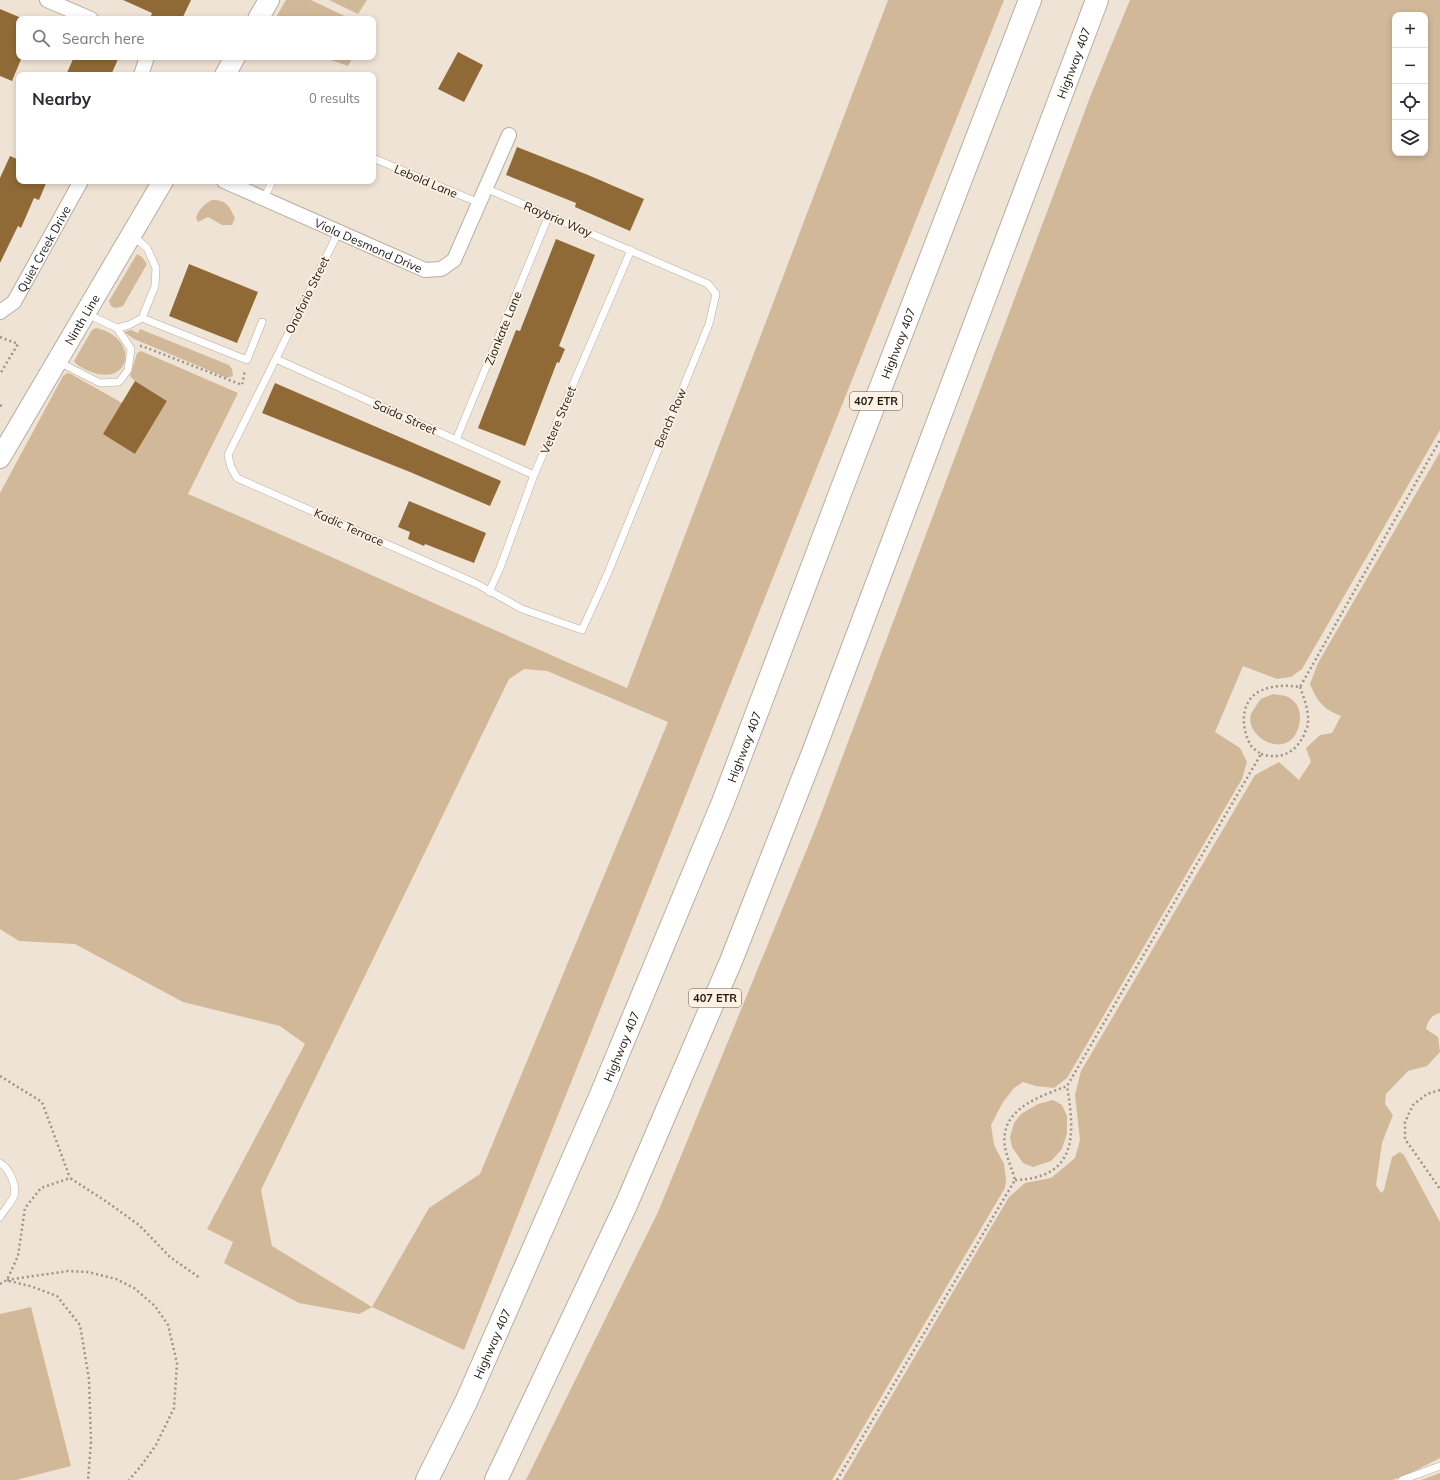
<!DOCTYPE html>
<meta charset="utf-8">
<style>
body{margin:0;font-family:Mulish,sans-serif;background:#f2f2f3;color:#2b2b33}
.controls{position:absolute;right:12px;top:12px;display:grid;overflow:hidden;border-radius:8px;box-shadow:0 2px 6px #0003}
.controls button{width:36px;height:36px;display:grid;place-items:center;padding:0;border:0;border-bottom:1px solid #e1e1e2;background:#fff;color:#2b2b33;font:20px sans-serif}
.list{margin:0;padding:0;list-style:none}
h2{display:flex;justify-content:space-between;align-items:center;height:52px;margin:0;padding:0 16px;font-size:17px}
h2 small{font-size:13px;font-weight:400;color:#7c7c81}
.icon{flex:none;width:22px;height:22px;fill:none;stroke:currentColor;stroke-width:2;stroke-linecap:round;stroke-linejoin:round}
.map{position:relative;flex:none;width:1440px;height:1480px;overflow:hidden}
.search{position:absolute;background:#fff;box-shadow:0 2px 6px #0003;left:16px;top:16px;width:360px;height:44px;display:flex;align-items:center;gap:10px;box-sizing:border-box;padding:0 14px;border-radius:8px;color:#7c7c81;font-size:15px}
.panel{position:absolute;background:#fff;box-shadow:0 2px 6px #0003;left:16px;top:72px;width:360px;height:112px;border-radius:8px}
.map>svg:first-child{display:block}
.green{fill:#d1b899;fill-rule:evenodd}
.building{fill:#906a36}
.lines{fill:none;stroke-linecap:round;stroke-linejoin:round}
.service-casing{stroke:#b8ad9f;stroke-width:8}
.minor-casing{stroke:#b8ad9f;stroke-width:16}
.secondary-casing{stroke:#b8ad9f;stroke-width:22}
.motorway-casing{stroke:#b8ad9f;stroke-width:24}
.path{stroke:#9c9489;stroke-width:2.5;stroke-dasharray:2 3;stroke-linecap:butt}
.service{stroke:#fff;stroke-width:7}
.minor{stroke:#fff;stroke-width:14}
.secondary{stroke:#fff;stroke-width:20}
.motorway{stroke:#fff;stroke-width:22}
.labels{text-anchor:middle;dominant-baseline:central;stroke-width:3.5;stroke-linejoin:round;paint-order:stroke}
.shield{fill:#fcf1e2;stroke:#605a52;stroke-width:1}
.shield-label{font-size:11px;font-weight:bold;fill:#1d1914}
.street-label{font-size:12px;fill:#1d1914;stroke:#fcf1e2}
</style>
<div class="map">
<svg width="1440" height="1480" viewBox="0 0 1440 1480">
<rect width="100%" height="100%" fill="#efe3d5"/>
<path class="green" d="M286,0H311L351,19H275Z
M329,0H367L358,14Z
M888,0H1004L464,1350L372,1307L359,1314L299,1303L224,1263L233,1242L207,1229L305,1044L280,1026L183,1002L75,944L19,941L0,929V493L63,376L67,373L71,374L122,403L135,454L167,401L135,381L130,376L137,353L141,351L238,393L188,494C335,557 480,625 627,688ZM524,669L547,671L668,722L480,1174L429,1208L372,1307L272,1246L261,1190L509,679Z
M1130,0H1440V430L1302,669L1291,677L1277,679L1243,666L1215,732L1240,748L1247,762L1242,779L1067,1078L1054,1088L1036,1086L1023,1082L1014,1088L1003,1102L991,1125L994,1145L1004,1164L1006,1179L1005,1188L832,1480H526L658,1212L818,822L1092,92ZM1395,15H1425V153H1395Z
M323,57H353L348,66Z
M212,200C227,200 229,206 235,218L232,225H222L208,217L198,222L196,218C199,209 204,204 212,200Z
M137,254L142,257L147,264L123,306C116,309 111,309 109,301Z
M96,328C141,338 131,389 89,371C83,368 77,366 74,361L92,330Z
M140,329L229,365L232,369L233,376L227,378L134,339L124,332L131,330L138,333Z
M1440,452V1013C1431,1015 1428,1021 1426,1029L1438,1037L1440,1052L1427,1066L1408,1071L1386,1094L1385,1104L1393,1115L1382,1143L1376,1185L1381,1193L1384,1190L1392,1157L1400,1152L1404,1155L1440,1222V1458L1405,1476L1392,1480H842L1009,1197L1025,1183L1051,1178L1075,1158L1080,1140L1075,1095L1081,1071L1255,775L1279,762L1299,780L1311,762L1306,748L1320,735L1332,733L1341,716C1323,709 1317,701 1310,684L1318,663Z
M1273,694C1277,695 1284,695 1288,697C1301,704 1302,717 1298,729C1287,761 1244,737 1251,714C1252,712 1254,709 1256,706C1257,704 1259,701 1261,699C1264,697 1269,696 1273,694Z
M1053,1100L1062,1105L1067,1116V1133L1062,1149L1051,1161L1033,1167L1023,1163L1012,1147L1010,1137L1014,1123L1021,1114L1038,1104Z
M31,1307L71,1466L16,1480H0V1314Z
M1440,1473V1480H1421Z"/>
<path class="building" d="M123,0H191L182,19H150L152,13Z
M0,9L19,17V57H22L12,81L0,76Z
M458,52L483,65L464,102L438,89Z
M74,57H119L111,75H66Z
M517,147L588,175L644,199L630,231L575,207L576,203L506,175Z
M10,156L19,160V181H47L39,200L34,198L21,228L18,226L0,263V178Z
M556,239L595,255L559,346L565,349L559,363L557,362L525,446L478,428L516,330L520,331Z
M189,264L258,292L237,343L169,316Z
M135,381L167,401L135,454L103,434Z
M275,383L501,481L490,506L410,472L262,413Z
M409,501L486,533L474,563L425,544L424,546L408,539L410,532L398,527Z"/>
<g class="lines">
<g class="service-casing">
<path id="service" d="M373,158L479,203
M264,199L272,181
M339,231L228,455L231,467L237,478L475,583L522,609L582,630L607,575L709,324L716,294L708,284L485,188
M142,318L247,360L262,322
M117,328L129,325L142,318L155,286L156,268L147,248L133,236
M276,359L534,475
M57,361L100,383L119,382L128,370L131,349L117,328L87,314
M456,440L549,215
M489,592L500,568L534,475L631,250
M0,1163C9,1168 17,1185 14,1196C11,1203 4,1210 0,1217
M1402,1480L1440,1466"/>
</g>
<g class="minor-casing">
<g id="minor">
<path d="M47,0L91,19"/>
<path d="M141,75L147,57"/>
<path id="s1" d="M224,181L425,270L441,269L454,260L509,135"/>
<path id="s2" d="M0,312L14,302L81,181"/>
</g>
</g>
<g class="secondary-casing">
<g id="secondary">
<path d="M258,19L269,0"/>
<path d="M225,75L235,57"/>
<path id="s3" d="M0,458L163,181"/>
</g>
</g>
<g class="motorway-casing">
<g id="motorway">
<path id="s4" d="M427,1480L466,1402L600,1097L723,802L842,488L1030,0"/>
<path id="s5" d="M496,1480L626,1205L731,961L814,750L1097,0"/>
</g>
</g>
<path class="path" d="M0,337L18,344L0,374
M140,346H142L242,385L245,370
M0,405L3,407
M1261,754C1281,760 1295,753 1304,735C1305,731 1308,727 1308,723C1309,711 1304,698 1300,687
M0,1076L42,1102L70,1178
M1440,1090L1427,1094L1413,1105L1405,1122V1139L1440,1189
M1015,1180C1078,1178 1075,1134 1067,1086
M7,1280L68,1271L88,1272L116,1279L134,1288L155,1306L168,1325L177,1363L174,1408L156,1445L141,1466L129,1480
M9,1281L30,1286L57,1296L80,1325L89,1379L91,1442L88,1480
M0,1284L7,1280L18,1256L25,1208L41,1188L70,1178L107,1202L139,1225L170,1257L200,1278
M837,1480L1015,1180C1012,1169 1007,1158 1005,1147C999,1109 1039,1097 1067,1086L1261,754C1257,751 1252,748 1250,744C1241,727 1240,701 1260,691C1273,685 1286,685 1300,687L1440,440"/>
<use href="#service" class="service"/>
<use href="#minor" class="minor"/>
<use href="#secondary" class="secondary"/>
<use href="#motorway" class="motorway"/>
</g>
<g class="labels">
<g class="shield">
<rect x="850" y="392" width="52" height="18" rx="3"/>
<rect x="689" y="989" width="52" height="18" rx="3"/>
</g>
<g class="shield-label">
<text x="876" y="401">407 ETR</text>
<text x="715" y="998">407 ETR</text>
</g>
<g class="street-label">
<text stroke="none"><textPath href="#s5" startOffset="1531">Highway 407</textPath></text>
<text transform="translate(426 181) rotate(23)">Lebold Lane</text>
<text transform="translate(558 219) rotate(23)">Raybria Way</text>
<text stroke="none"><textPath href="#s1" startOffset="158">Viola Desmond Drive</textPath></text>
<text stroke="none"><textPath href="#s2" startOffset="78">Quiet Creek Drive</textPath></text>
<text transform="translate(307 295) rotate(-64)">Onoforio Street</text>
<text stroke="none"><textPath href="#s3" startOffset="161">Ninth Line</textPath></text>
<text transform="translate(503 328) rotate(-68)">Zionkate Lane</text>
<text stroke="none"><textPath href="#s4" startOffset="1231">Highway 407</textPath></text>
<text transform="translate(405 417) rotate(24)">Saida Street</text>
<text transform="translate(670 418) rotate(-67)">Bench Row</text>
<text transform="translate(558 420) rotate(-67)">Vetere Street</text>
<text transform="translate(349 527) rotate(24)">Kadic Terrace</text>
<text stroke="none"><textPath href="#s4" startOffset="799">Highway 407</textPath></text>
<text stroke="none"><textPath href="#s4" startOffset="475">Highway 407</textPath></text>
<text stroke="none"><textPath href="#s4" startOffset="151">Highway 407</textPath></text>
</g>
</g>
</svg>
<div class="controls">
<button>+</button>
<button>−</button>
<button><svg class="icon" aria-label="locate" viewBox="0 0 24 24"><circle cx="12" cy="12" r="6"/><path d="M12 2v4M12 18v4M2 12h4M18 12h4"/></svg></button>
<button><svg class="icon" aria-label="layers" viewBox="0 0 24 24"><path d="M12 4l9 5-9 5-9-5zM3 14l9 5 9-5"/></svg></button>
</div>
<div class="search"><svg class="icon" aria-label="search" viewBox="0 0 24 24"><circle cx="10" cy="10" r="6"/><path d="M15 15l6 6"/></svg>Search here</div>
<section class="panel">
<h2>Nearby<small>0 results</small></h2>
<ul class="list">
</ul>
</section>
</div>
